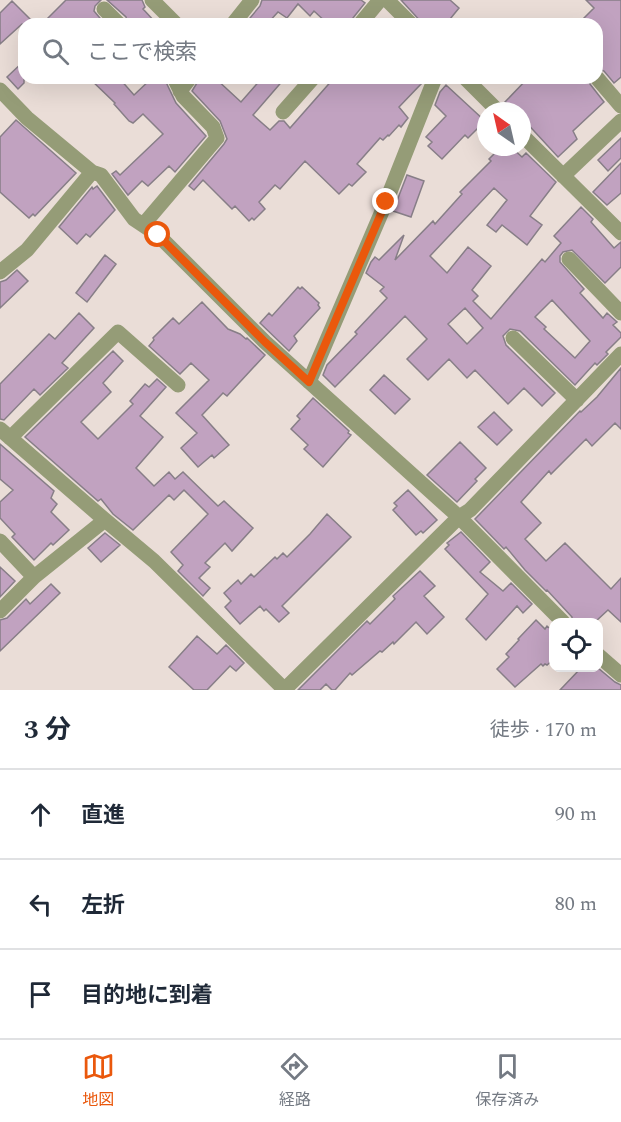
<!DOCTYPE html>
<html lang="ja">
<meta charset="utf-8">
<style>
body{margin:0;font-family:Spectral,"Noto Sans JP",serif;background:#f6f6f7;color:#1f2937}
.controls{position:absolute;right:18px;bottom:18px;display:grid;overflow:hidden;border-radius:12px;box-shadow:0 6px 24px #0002}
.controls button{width:54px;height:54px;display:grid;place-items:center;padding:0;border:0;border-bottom:2px solid #e0e1e3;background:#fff;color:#1f2937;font:30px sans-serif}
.compass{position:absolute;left:477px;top:102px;width:54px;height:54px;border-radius:50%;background:#fff;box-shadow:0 6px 24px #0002;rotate:326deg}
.stop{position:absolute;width:18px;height:18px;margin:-14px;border:4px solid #ea580c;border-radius:50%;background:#fff}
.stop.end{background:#ea580c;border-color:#fff;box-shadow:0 2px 6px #0008}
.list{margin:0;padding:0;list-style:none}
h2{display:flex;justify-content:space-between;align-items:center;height:78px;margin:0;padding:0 24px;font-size:26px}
h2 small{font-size:20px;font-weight:400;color:#747a83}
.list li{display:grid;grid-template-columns:39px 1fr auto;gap:18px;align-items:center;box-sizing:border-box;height:90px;padding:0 24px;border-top:2px solid #e0e1e3}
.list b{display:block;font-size:22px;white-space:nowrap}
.list em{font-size:20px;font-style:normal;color:#747a83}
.icon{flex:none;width:33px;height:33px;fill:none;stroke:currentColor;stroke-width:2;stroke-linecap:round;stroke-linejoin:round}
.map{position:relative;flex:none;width:621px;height:690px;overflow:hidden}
.search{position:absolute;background:#fff;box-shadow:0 6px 24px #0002;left:18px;right:18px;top:18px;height:66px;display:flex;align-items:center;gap:15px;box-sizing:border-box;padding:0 21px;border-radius:18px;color:#747a83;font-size:22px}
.sheet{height:348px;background:#fff}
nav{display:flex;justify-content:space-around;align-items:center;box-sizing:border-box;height:84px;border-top:2px solid #e0e1e3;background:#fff;font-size:16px;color:#747a83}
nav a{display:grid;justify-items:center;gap:3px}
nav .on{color:#ea580c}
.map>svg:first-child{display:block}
.building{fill:#c1a2c0;stroke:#877e87;stroke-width:1.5;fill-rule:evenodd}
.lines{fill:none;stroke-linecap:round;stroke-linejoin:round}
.minor{stroke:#959c77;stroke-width:15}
.route{stroke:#ea580c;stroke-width:8}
</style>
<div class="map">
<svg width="621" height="690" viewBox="0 0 621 690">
<rect width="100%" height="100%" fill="#eaddd7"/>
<path class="building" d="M66,0H101L95,6L94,11L105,24H42Z
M107,0H142L145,7L143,9L157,24H128L126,17Z
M262,0H361L365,3L353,18L350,24H328L314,11L310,16L298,4L287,18L278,12L267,24H245L260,6Z
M401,0H450L459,8L446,24H423Z
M586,0H621V77L614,83L604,71L597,68V24H578L594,8Z
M12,1L35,24H22L0,44V13Z
M24,61V83L18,89L7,77Z
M89,78H119L134,95L152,78H164L176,103L206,136L175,172L169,166L148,186L142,181L128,195L112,174L116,171L120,175L163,134L143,114L133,123L129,121L114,104L115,103Z
M200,78H215L241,102L262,78H285L253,115L270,130L279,121H284L290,128L334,78H414L421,84L399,107L408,118L401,127L399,125L389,136L388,135L383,140L380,138L357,164L366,172L352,186L349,184L339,194L305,161L280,189L275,185L259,202L265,209L254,220L252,218L249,221L235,206L232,209L203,180L194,190L189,186L224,144L227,139L220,121L192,91Z
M528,78H587L590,84L604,102L573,131L577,139L558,157L522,118V111H515L505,102Z
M446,85L485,121L468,138L465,135L442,159L428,146L432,142L426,137L446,116L435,105L440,92Z
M16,120L76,173L35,216L33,214L29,218L0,192V137Z
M621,138V158L608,171L598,160Z
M501,147H511L522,157L526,153L556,182L530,216L542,225L527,245L502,225L496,232L487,225L507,200L494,188L430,256L447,273L468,247L491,266L472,290L478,296L473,301L491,319L542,259L545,262L561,243L554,236L581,207L593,219L591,222L614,248L621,242V267L605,283L572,250L563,252L560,256V262L584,289L580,293L603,318L607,313L617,322L613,325L621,333V337L606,352L608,354L597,365L595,363L575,385L520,331L510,329L503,336L506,345L555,393L542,406L524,388L508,404L475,370L467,378L449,359L428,380L407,359L427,339L405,316L335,387L323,375L327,365L357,334L355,332L387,298L380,291L384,287L366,273L371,262L375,257L379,260L404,235L395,260L433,221L435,224L462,194L460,192L491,161L489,159ZM552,300L590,341L575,358L544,329L546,327L535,317ZM465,308L483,328L467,344L448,324Z
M621,163V193L607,205L593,192Z
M407,175L424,181L411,217L393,211Z
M97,186L115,210L90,237L86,234L77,244L59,227L92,187L93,189Z
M105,255L116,264L87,302L76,293Z
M17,270L28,281L0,308V282L6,280Z
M298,287L300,289L302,287L319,303L318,305L320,308L294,336L297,341L289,351L260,323L269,313L272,316Z
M202,302L228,329L240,334L246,339L247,338L265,355L227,396L223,393L202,415L229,445L214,458L212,455L198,467L181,448L197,433L176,413L209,380L191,363L180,374L149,346L154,340L153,338L173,318L179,324Z
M79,313L94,328L62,363L68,368L40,395L34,389L4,420L0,419V384L49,334L55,339Z
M113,351L123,361L103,383L111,392L81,422L98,439L133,404L130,401L145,384L149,387L157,379L166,387L140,416L163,437L136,468L154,486L169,472L175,479L183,472L218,506L224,501L253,528L232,551L225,543L205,563L210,567L199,578L210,588L203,596L178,571L183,565L171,552L208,514L184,490L174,500L169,495L133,530L113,514L101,499L98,501L25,437Z
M621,368V429L615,423L592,446L586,439L551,474L549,471L521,502L541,523L525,539L546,561L565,543L611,589L621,578V622L608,610L595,622H572V617L547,590L546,591L525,570L506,547L504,549L475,519L580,411L581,412L597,397Z
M384,375L410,399L395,414L370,390Z
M313,398L349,431L348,433L351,435L323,467L304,449L308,445L291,429L300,419L297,416Z
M494,412L512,430L497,445L478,427Z
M460,442L486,468L475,479L477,481L457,502L427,475Z
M0,444L54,491L51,498L57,504L51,512L69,530L53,545L51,543L34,560L12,537L15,534L0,518V502L13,490L0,479Z
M408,490L437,520L423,533L421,531L416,535L393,510L397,506L394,503Z
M327,514L351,537L282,606L289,613L279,622L266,609L264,611L260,606L240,624L225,607L231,601L224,593L238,580L241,584L251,574L254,577L275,557L277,559L283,553L287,557L310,534Z
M461,532L490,562L480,572L503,591L511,583L532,604L523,613L517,606L486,640L466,619L488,594L445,549L449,545L447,543Z
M105,533L120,545L101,562L88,548Z
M0,567L15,581L0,597Z
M420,571L435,586L424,596L444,617L427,634L416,622L394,644L393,642L382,652L380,651L352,675L350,673L335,690H332L326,684L320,690H298L367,621L370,624L395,599L393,596Z
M51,584L60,593L0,651V620L7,618L26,599L30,604Z
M536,620L545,629L547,626L554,632V659L547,665L545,664L543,666L541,664L515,687L497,669L509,657L506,654L519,640L518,639Z
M197,636L217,654L226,645L244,663L236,671L230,666L207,690H194L169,667Z
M581,668H598L615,682L621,685V690H560Z"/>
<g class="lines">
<path class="minor" d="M152,0L176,24
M387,0L411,24
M104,9L119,24
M233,24L252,0
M360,24L380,0
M465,78L498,111
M597,78L621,106
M0,90L27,118L92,172L101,175L134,219L158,235L265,342L459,517L563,622
M180,91L190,78
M283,112L313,78
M522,135L621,233
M563,176L621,121
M143,225L217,138L213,127L183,96L174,78
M569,259L621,313
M0,272L27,250L92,172
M513,338L577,400
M309,382L386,202L435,78
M0,429L105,520L154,561L285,690
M10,438L118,332L178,385
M0,541L34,577
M0,611L34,577L105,520
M598,655L621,675
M284,690L459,517L470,510L621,354"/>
</g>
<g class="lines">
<path class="route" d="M158,235L265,342L309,382L386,202"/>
</g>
</svg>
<div class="controls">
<button><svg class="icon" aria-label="locate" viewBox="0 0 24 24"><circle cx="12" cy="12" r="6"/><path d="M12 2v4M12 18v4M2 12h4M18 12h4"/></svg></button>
</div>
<svg class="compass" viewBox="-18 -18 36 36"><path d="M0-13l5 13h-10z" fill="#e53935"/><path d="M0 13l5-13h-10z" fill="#747a83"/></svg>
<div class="stop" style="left:158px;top:235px"></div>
<div class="stop end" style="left:386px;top:202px"></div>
<div class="search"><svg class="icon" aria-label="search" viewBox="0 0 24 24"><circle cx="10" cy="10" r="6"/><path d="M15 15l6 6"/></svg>ここで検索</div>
</div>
<section class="sheet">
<h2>3 分<small>徒歩 · 170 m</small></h2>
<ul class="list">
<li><svg class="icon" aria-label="ahead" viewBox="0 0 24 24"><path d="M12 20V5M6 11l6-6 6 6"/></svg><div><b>直進</b></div><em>90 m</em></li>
<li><svg class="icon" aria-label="left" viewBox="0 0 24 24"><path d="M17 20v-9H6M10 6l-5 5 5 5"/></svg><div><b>左折</b></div><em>80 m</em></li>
<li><svg class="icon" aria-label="arrive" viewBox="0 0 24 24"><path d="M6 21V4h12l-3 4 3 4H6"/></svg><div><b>目的地に到着</b></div></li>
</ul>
</section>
<nav>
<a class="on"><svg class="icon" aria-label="map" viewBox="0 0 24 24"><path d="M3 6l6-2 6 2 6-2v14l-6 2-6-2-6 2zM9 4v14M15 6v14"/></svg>地図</a>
<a><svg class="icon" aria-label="directions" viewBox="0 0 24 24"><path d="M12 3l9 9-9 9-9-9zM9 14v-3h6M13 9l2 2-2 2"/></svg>経路</a>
<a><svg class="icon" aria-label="saved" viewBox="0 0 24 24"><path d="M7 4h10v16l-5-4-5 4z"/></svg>保存済み</a>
</nav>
